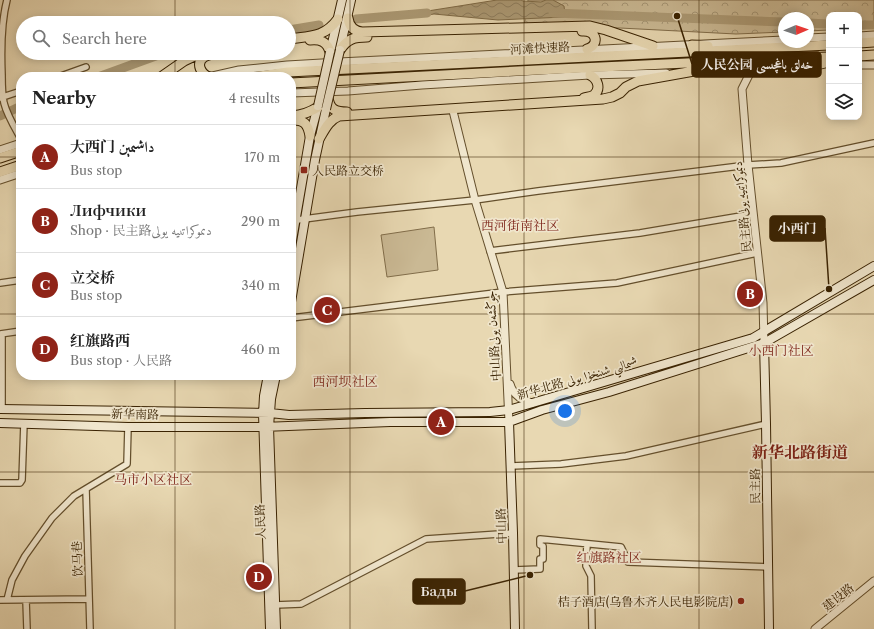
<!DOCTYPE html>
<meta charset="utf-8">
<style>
body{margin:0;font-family:"Libre Caslon Text",Amiri,"Noto Serif SC",serif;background:#f2f2f2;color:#222}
.controls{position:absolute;right:12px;top:12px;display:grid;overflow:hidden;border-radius:8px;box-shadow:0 2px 10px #0003}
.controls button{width:36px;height:36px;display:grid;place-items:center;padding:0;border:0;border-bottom:1px solid #e0e0e0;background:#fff;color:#222;font:20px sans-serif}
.compass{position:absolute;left:778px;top:12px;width:36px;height:36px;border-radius:50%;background:#fff;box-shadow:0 2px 10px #0003;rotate:88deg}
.you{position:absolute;left:565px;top:411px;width:14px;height:14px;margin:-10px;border:3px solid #fff;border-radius:50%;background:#1a73e8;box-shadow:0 0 0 6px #1a73e833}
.badge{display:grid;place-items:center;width:26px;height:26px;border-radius:50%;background:#8f2418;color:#fff;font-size:13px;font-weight:700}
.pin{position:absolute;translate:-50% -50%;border:2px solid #fff;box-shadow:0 1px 4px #0006}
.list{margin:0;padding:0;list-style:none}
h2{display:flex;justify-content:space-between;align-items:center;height:52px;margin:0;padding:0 16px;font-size:17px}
h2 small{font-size:13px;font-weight:400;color:#767676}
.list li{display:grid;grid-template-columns:26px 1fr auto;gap:12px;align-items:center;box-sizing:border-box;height:64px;padding:0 16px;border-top:1px solid #e0e0e0}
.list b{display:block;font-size:15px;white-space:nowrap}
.list p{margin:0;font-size:13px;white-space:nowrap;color:#767676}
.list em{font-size:13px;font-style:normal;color:#767676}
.icon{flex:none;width:22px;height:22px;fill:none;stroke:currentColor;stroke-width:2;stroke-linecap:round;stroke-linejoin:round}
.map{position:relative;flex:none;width:874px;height:629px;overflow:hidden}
.search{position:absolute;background:#fff;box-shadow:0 2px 10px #0003;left:16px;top:16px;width:280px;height:44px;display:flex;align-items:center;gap:10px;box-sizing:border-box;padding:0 14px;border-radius:22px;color:#767676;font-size:15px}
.panel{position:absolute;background:#fff;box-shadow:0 2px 10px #0003;left:16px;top:72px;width:280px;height:308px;border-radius:16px}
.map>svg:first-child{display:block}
.green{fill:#cab994;stroke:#816d4a}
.forest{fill:url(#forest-crowns);stroke:#816d4a}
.water{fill:url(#water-waves);stroke:#7e6a46}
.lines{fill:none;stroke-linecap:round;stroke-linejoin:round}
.river{stroke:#ac9a75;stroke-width:9}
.minor-casing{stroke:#644f2c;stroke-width:8}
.tertiary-casing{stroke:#644f2c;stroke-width:9}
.secondary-casing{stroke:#382100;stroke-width:10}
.trunk-casing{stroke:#382100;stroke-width:11}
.minor{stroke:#f0e6cd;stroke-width:5.5}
.tertiary{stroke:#f0e6cd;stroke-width:7}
.secondary{stroke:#f0e6cd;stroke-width:8}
.trunk{stroke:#e8d8b2;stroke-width:9}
.secondary-bridge-casing{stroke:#382100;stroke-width:10;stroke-linecap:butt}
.secondary-bridge{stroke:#f0e6cd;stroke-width:8}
.grid{fill:none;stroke:#382100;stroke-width:1;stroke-opacity:0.55}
.poi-dot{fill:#8f2418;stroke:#f0e6cd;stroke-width:1.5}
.labels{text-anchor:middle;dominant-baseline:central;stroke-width:3.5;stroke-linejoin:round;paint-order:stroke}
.street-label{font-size:12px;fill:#382100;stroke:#f0e6cd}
.poi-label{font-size:12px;fill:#382100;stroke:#f0e6cd;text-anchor:start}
.neighbourhood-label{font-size:13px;fill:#7a1f14;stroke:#f0e6cd}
.district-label{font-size:16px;font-weight:bold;fill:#7a1f14;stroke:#f0e6cd}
.leader{fill:none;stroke:#382100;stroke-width:1.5}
.callout-dot{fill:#382100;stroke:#f0e6cd;stroke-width:1.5}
.callout{fill:#382100;stroke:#382100;stroke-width:1.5}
.callout-label{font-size:13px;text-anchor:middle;font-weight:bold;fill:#fff}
</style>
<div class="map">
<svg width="874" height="629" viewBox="0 0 874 629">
<defs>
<pattern id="forest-crowns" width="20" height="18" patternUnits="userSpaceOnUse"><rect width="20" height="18" fill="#cab994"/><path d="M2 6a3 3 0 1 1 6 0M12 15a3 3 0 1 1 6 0" fill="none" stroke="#a59676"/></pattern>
<pattern id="water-waves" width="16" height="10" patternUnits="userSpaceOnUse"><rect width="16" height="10" fill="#ac9a75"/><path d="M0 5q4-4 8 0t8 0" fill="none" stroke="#8d7d5e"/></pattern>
</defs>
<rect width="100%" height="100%" fill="#e8d8b2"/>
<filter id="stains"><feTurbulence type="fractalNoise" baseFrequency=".005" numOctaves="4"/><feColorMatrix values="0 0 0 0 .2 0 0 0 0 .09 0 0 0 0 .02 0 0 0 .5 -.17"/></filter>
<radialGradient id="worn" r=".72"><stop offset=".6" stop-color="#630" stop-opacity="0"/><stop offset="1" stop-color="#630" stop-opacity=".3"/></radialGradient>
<path class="green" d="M434,227L438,270L387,277L381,235Z"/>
<path class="forest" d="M528,0H874V28L859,29V15H829V30L808,31V18H784V32L736,34L620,28L524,26Z"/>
<path class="water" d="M497,0H521L523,1L541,2L546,0H553L564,6L565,14L564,17L498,20L434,14L415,17V13Z"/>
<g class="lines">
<path class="river" d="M553,13L784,22
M356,19L427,13
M808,23L829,24
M859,25H874
M289,30L319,25
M98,77L164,53
M0,116L21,106"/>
<g class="minor-casing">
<path id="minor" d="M7,0C1,23 1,51 2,75C2,84 2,94 4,103C7,115 15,128 21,139
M58,77L86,67
M0,98L21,91
M291,221L304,219L357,212L475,200L538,191L748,165L781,163L874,143
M490,251L640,233L753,214
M0,283L21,280
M291,318L503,292L617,283L757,253
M0,334L21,331
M2,409V334
M511,466L561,464L626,456L766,424
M0,483H20L22,480L24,423
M86,489L90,629
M587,544L586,566L591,576L592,629
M514,570L540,569V559H543V546L540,545V539L621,547L628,562L768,567
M0,600L89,599
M7,600L12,580L25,556L52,518L74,496L127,464L128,427
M26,600L27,629
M275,605L301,604L426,539L513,533"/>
</g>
<g class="tertiary-casing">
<path id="tertiary" d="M859,36L874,35
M808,38L829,37
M859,65H874
M751,71L742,89L748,165L763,303L764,343
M709,72L755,71L808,68
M208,77L239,70L287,65L339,62L784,40
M291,93L348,91L422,85L590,75L666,73
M453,111L475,200L503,292L509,422
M0,150L21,143
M0,180L21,173
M510,384C513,395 521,400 532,403
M815,629L874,581"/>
</g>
<g class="secondary-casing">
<path id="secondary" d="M340,49L351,0
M330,52L342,0
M291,246L310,136L318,106
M291,302L315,160L326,109
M764,343L766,424L769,629
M268,375L264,396L263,414L270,629
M0,409L270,413L289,415L365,413L490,412L509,410L753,338L874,266
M509,422L513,533L515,629
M0,423L128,427H263L390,422H509L542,410L609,392L764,343L874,280
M276,629L269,427L271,399L276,375"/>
</g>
<g class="trunk-casing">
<path id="trunk" d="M348,18C349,26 353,31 362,32L590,26L606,30L653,46
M582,31C597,30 600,45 587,49
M289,39C310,36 324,38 338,19
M310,40C320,39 327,41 330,52
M859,43L874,42
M692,45L708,46
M340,50C347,39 354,37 367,37
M859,56L874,55
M804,68L829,62
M161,77L184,61L201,53
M210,77C201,75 195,63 204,57C208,55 213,54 217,53
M252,77L288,72L829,45
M291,83L537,70L751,60L829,57
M328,98C330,110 336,112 347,112
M584,98C587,97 591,97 594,95C601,89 598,79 590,75
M292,116C302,115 309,113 318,107
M291,120C304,119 308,124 310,136
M319,139C325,129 329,120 339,116L603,99L612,97L620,93L626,87L638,81L722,66
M0,158L21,151
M0,172L21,165"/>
</g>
<use href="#minor" class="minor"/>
<use href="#tertiary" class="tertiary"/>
<use href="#secondary" class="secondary"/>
<use href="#trunk" class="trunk"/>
<g class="secondary-bridge-casing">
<path id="secondary-bridge" d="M318,106L330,52
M326,109L340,50"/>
</g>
<use href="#secondary-bridge" class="secondary-bridge"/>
</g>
<path class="grid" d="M175,0V23M350,0V629M524,0V629M699,0V629M175,53V77M0,157H21M291,157H874M0,314H21M291,314H874M175,375V629M0,472H874"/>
<g class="poi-dot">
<rect x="300" y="166" width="8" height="8" rx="2"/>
<circle cx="741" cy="601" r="4"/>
</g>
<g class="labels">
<g class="street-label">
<text transform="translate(540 48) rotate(-3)">河滩快速路</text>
<text transform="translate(742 207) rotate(-96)">民主路دىموكراتىيە يولى</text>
<text transform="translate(493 336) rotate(-94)">中山路جوڭشەن يولى</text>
<text transform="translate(577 378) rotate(-16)">新华北路 شىمالىي شىنخۇا يولى</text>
<text transform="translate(135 414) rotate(1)">新华南路</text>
<text transform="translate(755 486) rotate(-91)">民主路</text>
<text transform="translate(260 522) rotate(-92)">人民路</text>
<text transform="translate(501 526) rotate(-92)">中山路</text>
<text transform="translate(77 559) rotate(-92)">饮马巷</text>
<text transform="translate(838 597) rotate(-39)">建设路</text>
</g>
<g class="poi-label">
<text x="312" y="170">人民路立交桥</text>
<text x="733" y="601" text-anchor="end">桔子酒店(乌鲁木齐人民电影院店)</text>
</g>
<g class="neighbourhood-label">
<text x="520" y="225">西河街南社区</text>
<text x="781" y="350">小西门社区</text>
<text x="345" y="381">西河坝社区</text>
<text x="153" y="479">马市小区社区</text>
<text x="609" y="557">红旗路社区</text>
</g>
<g class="district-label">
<text x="800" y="452">新华北路街道</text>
</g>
</g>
<path class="leader" d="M677 16L692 64M829 289L825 228M530 575L465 591"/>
<g class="callout-dot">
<circle cx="677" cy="16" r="4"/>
<circle cx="829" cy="289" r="4"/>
<circle cx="530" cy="575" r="4"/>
</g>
<g class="callout">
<rect x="692" y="52" width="129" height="25" rx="4"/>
<rect x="770" y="216" width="55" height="25" rx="4"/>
<rect x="413" y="579" width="52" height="25" rx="4"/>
</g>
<g class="callout-label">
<text x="757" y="69">人民公园 خەلق باغچىسى</text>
<text x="797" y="233">小西门</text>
<text x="439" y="596">Бады</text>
</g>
<rect width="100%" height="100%" filter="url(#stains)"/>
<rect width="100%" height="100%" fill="url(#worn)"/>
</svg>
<div class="controls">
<button>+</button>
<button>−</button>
<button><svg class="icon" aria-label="layers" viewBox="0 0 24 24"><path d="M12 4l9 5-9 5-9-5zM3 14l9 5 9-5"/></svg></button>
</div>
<svg class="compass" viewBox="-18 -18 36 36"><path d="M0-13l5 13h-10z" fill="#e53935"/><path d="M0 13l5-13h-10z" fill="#767676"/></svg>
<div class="you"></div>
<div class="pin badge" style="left:441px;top:422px">A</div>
<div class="pin badge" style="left:750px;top:294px">B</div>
<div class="pin badge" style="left:327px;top:310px">C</div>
<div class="pin badge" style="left:259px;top:577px">D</div>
<div class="search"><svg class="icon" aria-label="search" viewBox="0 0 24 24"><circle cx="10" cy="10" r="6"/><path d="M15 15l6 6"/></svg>Search here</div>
<section class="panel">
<h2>Nearby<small>4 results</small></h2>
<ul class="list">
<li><span class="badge">A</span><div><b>大西门 داشىمېن</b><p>Bus stop</p></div><em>170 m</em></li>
<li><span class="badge">B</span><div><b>Лифчики</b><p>Shop · 民主路دىموكراتىيە يولى</p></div><em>290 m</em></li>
<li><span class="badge">C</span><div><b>立交桥</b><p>Bus stop</p></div><em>340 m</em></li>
<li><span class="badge">D</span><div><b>红旗路西</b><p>Bus stop · 人民路</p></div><em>460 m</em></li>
</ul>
</section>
</div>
